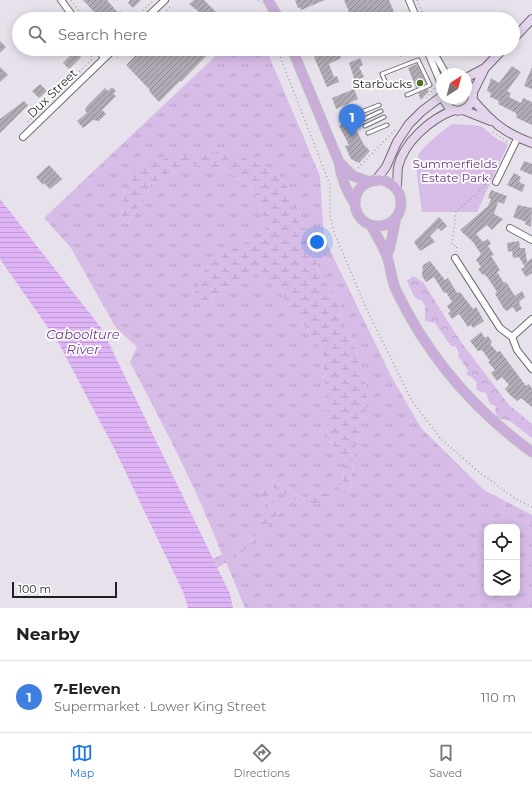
<!DOCTYPE html>
<meta charset="utf-8">
<style>
body{margin:0;font-family:Montserrat,sans-serif;background:#f2f2f2;color:#202124}
.controls{position:absolute;right:12px;bottom:12px;display:grid;overflow:hidden;border-radius:8px;box-shadow:0 2px 10px #0003}
.controls button{width:36px;height:36px;display:grid;place-items:center;padding:0;border:0;border-bottom:1px solid #e0e0e0;background:#fff;color:#202124;font:20px sans-serif}
.compass{position:absolute;left:436px;top:68px;width:36px;height:36px;border-radius:50%;background:#fff;box-shadow:0 2px 10px #0003;rotate:36deg}
.scale{position:absolute;left:12px;bottom:10px;width:105px;box-sizing:border-box;padding-left:4px;border:2px solid #211f23;border-top:0;font-size:11px;line-height:14px;white-space:nowrap;color:#211f23;-webkit-text-stroke:3px #fff;paint-order:stroke}
.you{position:absolute;left:317px;top:242px;width:14px;height:14px;margin:-10px;border:3px solid #fff;border-radius:50%;background:#1a73e8;box-shadow:0 0 0 6px #1a73e833}
.badge{display:grid;place-items:center;width:26px;height:26px;border-radius:50%;background:#1a73e8;color:#fff;font-size:13px;font-weight:700}
.pin{position:absolute;translate:-50% -33px;filter:drop-shadow(0 1px 2px #0008)}
.pin::after{content:'';position:absolute;top:21px;width:14px;height:12px;background:inherit;clip-path:polygon(0 0,100% 0,50% 100%)}
.list{margin:0;padding:0;list-style:none}
h2{display:flex;justify-content:space-between;align-items:center;height:52px;margin:0;padding:0 16px;font-size:17px}
h2 small{font-size:13px;font-weight:400;color:#757577}
.list li{display:grid;grid-template-columns:26px 1fr auto;gap:12px;align-items:center;box-sizing:border-box;height:72px;padding:0 16px;border-top:1px solid #e0e0e0}
.list b{display:block;font-size:15px;white-space:nowrap}
.list p{margin:0;font-size:13px;white-space:nowrap;color:#757577}
.list em{font-size:13px;font-style:normal;color:#757577}
.icon{flex:none;width:22px;height:22px;fill:none;stroke:currentColor;stroke-width:2;stroke-linecap:round;stroke-linejoin:round}
.map{position:relative;flex:none;width:532px;height:608px;overflow:hidden}
.search{position:absolute;background:#fff;box-shadow:0 2px 10px #0003;left:12px;right:12px;top:12px;height:44px;display:flex;align-items:center;gap:10px;box-sizing:border-box;padding:0 14px;border-radius:22px;color:#757577;font-size:15px}
.sheet{height:124px;background:#fff}
nav{display:flex;justify-content:space-around;align-items:center;box-sizing:border-box;height:56px;border-top:1px solid #e0e0e0;background:#fff;font-size:11px;color:#757577}
nav a{display:grid;justify-items:center;gap:2px}
nav .on{color:#1a73e8}
.map>svg:first-child{display:block}
.grass{fill:url(#grass-tufts);fill-rule:evenodd}
.forest{fill:url(#forest-crowns)}
.wetland{fill:url(#wetland-marsh)}
.green{fill:#d7bce7}
.water{fill:url(#water-rules)}
.building{fill:url(#building-hatch)}
.lines{fill:none;stroke-linecap:round;stroke-linejoin:round}
.lane-casing{stroke:#716c75;stroke-width:5}
.street-casing{stroke:#716c75;stroke-width:8}
.secondary-casing{stroke:#716c75;stroke-width:10}
.primary-casing{stroke:#c1c0c1;stroke-width:11}
.path{stroke:#a4a0a8;stroke-width:1.5;stroke-dasharray:1 3;stroke-linecap:butt}
.lane{stroke:#fff;stroke-width:3}
.street{stroke:#fff;stroke-width:6}
.secondary{stroke:#e4d5ec;stroke-width:8}
.primary{stroke:#c9acd9;stroke-width:9}
.poi-dot{fill:#4b712b;stroke:#fff;stroke-width:1.5}
.labels{text-anchor:middle;dominant-baseline:central;stroke-width:3.5;stroke-linejoin:round;paint-order:stroke}
.poi-label{font-size:12px;fill:#211f23;stroke:#fff;text-anchor:end}
.street-label{font-size:12px;fill:#211f23;stroke:#fff}
.park-label{font-size:12px;fill:#6c3886;stroke:#fff}
.water-label{font-size:13px;font-style:italic;fill:#6f3c8a;stroke:#fff}
</style>
<div class="map">
<svg width="532" height="608" viewBox="0 0 532 608">
<defs>
<pattern id="grass-tufts" width="24" height="20" patternUnits="userSpaceOnUse"><rect width="24" height="20" fill="#d7bce7"/><path d="M3 7l-1-3M5 7V3M7 7l1-3M15 17l-1-3M17 17v-4M19 17l1-3" fill="none" stroke="#b8a1c6"/></pattern>
<pattern id="forest-crowns" width="20" height="18" patternUnits="userSpaceOnUse"><rect width="20" height="18" fill="#d7bce7"/><path d="M2 6a3 3 0 1 1 6 0M12 15a3 3 0 1 1 6 0" fill="none" stroke="#b8a1c6"/></pattern>
<pattern id="wetland-marsh" width="20" height="14" patternUnits="userSpaceOnUse"><rect width="20" height="14" fill="#d7bce7"/><path d="M1 5h8M5 5V1M11 12h8M15 12V8" fill="none" stroke="#b8a1c6"/></pattern>
<pattern id="water-rules" width="6" height="5" patternUnits="userSpaceOnUse"><rect width="6" height="5" fill="#dfb4f7"/><path d="M0 2.5h6" fill="none" stroke="#bf9ad3"/></pattern>
<pattern id="building-hatch" width="6" height="6" patternUnits="userSpaceOnUse"><rect width="6" height="6" fill="#b1abb5"/><path d="M-1 1l2-2M0 6l6-6M5 7l2-2" fill="none" stroke="#908b93"/></pattern>
</defs>
<rect width="100%" height="100%" fill="#e7e1eb"/>
<path class="grass" d="M223,49H266L320,176L324,238L391,376L421,428L484,490L532,515V608H245L226,562L258,542L269,522L275,518L279,510L268,494L272,487L303,504L350,489L355,446L364,426L367,391L352,336L340,328L341,302L321,278L311,244L293,195L276,171L183,155L125,189L121,216L127,224L133,217L151,184L187,165L224,168L255,191L268,238L246,242L201,306L220,291L254,272L275,285L323,352L328,441L345,457L343,484L324,493L303,498L270,479L260,496L272,510L270,516L262,520L255,538L222,555C197,488 163,425 130,362L137,347L116,328L71,248L44,218ZM487,527H517V593H487Z"/>
<path class="forest" d="M413,276L423,282L461,342L509,405L532,424V438L510,421L498,418L495,411L496,406L490,404L486,393L481,392L476,389L477,383L473,378L466,374L468,370L458,356L459,354L456,347L451,346L435,323L425,321V306L422,301L415,298L407,281Z"/>
<path class="wetland" d="M227,151L276,171L293,195L311,244L321,278L341,302L340,328L352,336L367,391L364,426L355,446L350,489L322,504H303L272,487L268,494L279,510L275,518L269,522L258,542L217,568L213,559L255,538L262,520L270,516L272,510L260,496L270,479L303,498L324,493L343,484L345,457L328,441L323,352L275,285L254,272L220,291L201,306L193,298L209,261L246,242L268,238L255,191L224,168L187,165L151,184L133,217L127,224L121,216L125,189L143,163L183,155Z"/>
<path class="green" d="M452,124L481,126L497,139L508,144L477,212H422C421,198 414,168 418,156C422,146 443,131 452,124Z"/>
<path class="water" d="M0,199L102,329L230,594L233,608H188L184,594L115,450L58,342L0,259Z"/>
<path class="building" d="M83,0H107L118,13L120,11L127,19H107L104,15L99,19H91L96,14Z
M130,0H141L133,8L128,3Z
M194,0H204L216,12L208,19L189,4Z
M295,0H325L301,10L300,7L298,8Z
M344,0H389L394,12L377,19H352Z
M0,41L6,47L0,53Z
M142,49H180L186,55L192,49H213L181,82L180,81L159,102L149,91L150,90L127,66V64Z
M334,49H337L341,58L329,64L334,77L337,76L339,82L327,87L314,57Z
M400,49H422L400,57L397,50Z
M75,51L81,57L69,69L63,63Z
M360,58L363,65L359,67L364,77L355,81L349,63Z
M417,64L426,83L416,88L408,68Z
M512,66L521,72L507,91L511,93L509,97L521,103L523,98L532,102V125L517,118L516,113L498,104L499,101L490,97L491,93L487,91L491,78L499,83Z
M0,67L8,75L0,82Z
M532,67V89L524,86Z
M40,84L47,91L39,98L32,91Z
M112,87L116,91L113,94L116,96L102,110L106,114L99,121L93,120L83,128L77,121L87,113L85,110L86,107L105,88L108,91Z
M354,89L358,99L336,109L332,98Z
M428,89L429,91L421,100L418,93Z
M24,101L28,105L0,133V119Z
M347,122L349,125L353,123L364,145L370,151L359,163L351,159L345,146L349,145L339,126Z
M524,161L532,164V175L520,170Z
M49,165L62,179L50,189L44,183L43,185L36,177Z
M514,173L521,177L519,182L525,185L522,192L507,185Z
M491,190L507,196L504,204L498,202L494,214L503,219L492,230L487,225L476,234L483,242L488,239L491,244L488,246L494,255L491,256L500,270L497,272L504,283L506,282L515,296L522,291L525,297L520,301L519,303L522,309L516,312L513,307L507,311L504,309L495,294L497,292L488,278L484,274L483,275L478,269L481,267L476,260L481,254L473,242L460,230L488,206L491,199L488,198Z
M518,205L532,208L531,227L525,224L526,222L513,217Z
M439,217L447,226L441,231L438,228L430,236L435,242L420,251L414,242Z
M519,241L520,248H525L527,262L532,258V273L526,277L521,269L525,267L519,257L513,258L512,251L508,252L507,243Z
M430,261L445,280L448,278L457,293L460,292L473,309L476,307L484,321L473,328L471,325L468,327L459,314L452,319L448,313L451,312L447,306L452,302L446,292L444,293L434,277L426,282L422,276L423,265Z
M481,332L485,338L488,336L492,342L490,344L497,352L500,351L526,386L529,384L532,389V407L521,398L517,401L510,395L505,389L509,385L502,377L497,381L491,373L495,370L488,362L490,361L482,350L478,351L470,341Z"/>
<g class="lines">
<g class="lane-casing">
<path id="lane" d="M385,81L382,74L418,60L430,85L407,95
M359,113L379,105
M362,120L381,111
M365,126L384,117
M368,133L387,125"/>
</g>
<g class="street-casing">
<path id="street" d="M61,0L75,19
M409,0L417,19
M145,19L165,0
M98,49L104,58
M429,49V55L442,86
M429,49L434,53L446,74
M23,137L114,49
M496,182L518,137
M510,228L532,240
M455,258L500,328L512,337L517,350L532,369
M512,337L532,319"/>
</g>
<g class="secondary-casing">
<path id="secondary" d="M513,39L532,19
M466,78L485,68L503,49
M473,92L485,68
M443,98L450,109C468,117 482,94 466,83
M473,100C492,122 504,133 532,143
M463,110L491,121
M375,181L386,167L397,142L409,124L422,111L442,96
M396,189C398,182 397,175 398,167C404,142 430,119 454,110"/>
</g>
<g class="primary-casing">
<path id="primary" d="M268,0L279,19
M292,49L339,162C341,177 347,192 355,204
M339,162L353,176L370,182
M355 203a23 23 0 1 1 46 0a23 23 0 1 1-46 0Z
M371,225C376,235 382,244 386,254C391,265 390,277 396,290C427,355 474,410 532,452
M387,255L390,247L396,218"/>
</g>
<path class="path" d="M71,0L85,19
M258,0L261,3
M417,0L425,19
M134,19L154,0
M158,19L171,6
M279,49L281,59L330,185V215L334,232L366,308L412,401L441,439L480,473L516,499L532,507
M117,58L127,49
M451,71H463
M426,98L435,88
M28,122L91,60L92,57L87,49
M493,132L508,142
M358,168L397,128
M456,252L457,246L452,245L456,211L478,193L492,175"/>
<use href="#lane" class="lane"/>
<use href="#street" class="street"/>
<use href="#secondary" class="secondary"/>
<use href="#primary" class="primary"/>
</g>
<circle class="poi-dot" cx="420" cy="83" r="4"/>
<g class="labels">
<g class="poi-label">
<text x="412" y="83">Starbucks</text>
</g>
<g class="street-label">
<text transform="translate(52 93) rotate(-44)">Dux Street</text>
</g>
<g class="park-label">
<text x="455" y="163">Summerfields<tspan x="455" dy="14">Estate Park</tspan></text>
</g>
<g class="water-label">
<text x="83" y="334">Caboolture<tspan x="83" dy="15">River</tspan></text>
</g>
</g>
</svg>
<div class="controls">
<button><svg class="icon" aria-label="locate" viewBox="0 0 24 24"><circle cx="12" cy="12" r="6"/><path d="M12 2v4M12 18v4M2 12h4M18 12h4"/></svg></button>
<button><svg class="icon" aria-label="layers" viewBox="0 0 24 24"><path d="M12 4l9 5-9 5-9-5zM3 14l9 5 9-5"/></svg></button>
</div>
<svg class="compass" viewBox="-18 -18 36 36"><path d="M0-13l5 13h-10z" fill="#e53935"/><path d="M0 13l5-13h-10z" fill="#757577"/></svg>
<div class="scale">100 m</div>
<div class="you"></div>
<div class="pin badge" style="left:352px;top:137px;background:#3f7fe0">1</div>
<div class="search"><svg class="icon" aria-label="search" viewBox="0 0 24 24"><circle cx="10" cy="10" r="6"/><path d="M15 15l6 6"/></svg>Search here</div>
</div>
<section class="sheet">
<h2>Nearby<small></small></h2>
<ul class="list">
<li><span class="badge" style="background:#3f7fe0">1</span><div><b>7-Eleven</b><p>Supermarket · Lower King Street</p></div><em>110 m</em></li>
</ul>
</section>
<nav>
<a class="on"><svg class="icon" aria-label="map" viewBox="0 0 24 24"><path d="M3 6l6-2 6 2 6-2v14l-6 2-6-2-6 2zM9 4v14M15 6v14"/></svg>Map</a>
<a><svg class="icon" aria-label="directions" viewBox="0 0 24 24"><path d="M12 3l9 9-9 9-9-9zM9 14v-3h6M13 9l2 2-2 2"/></svg>Directions</a>
<a><svg class="icon" aria-label="saved" viewBox="0 0 24 24"><path d="M7 4h10v16l-5-4-5 4z"/></svg>Saved</a>
</nav>
